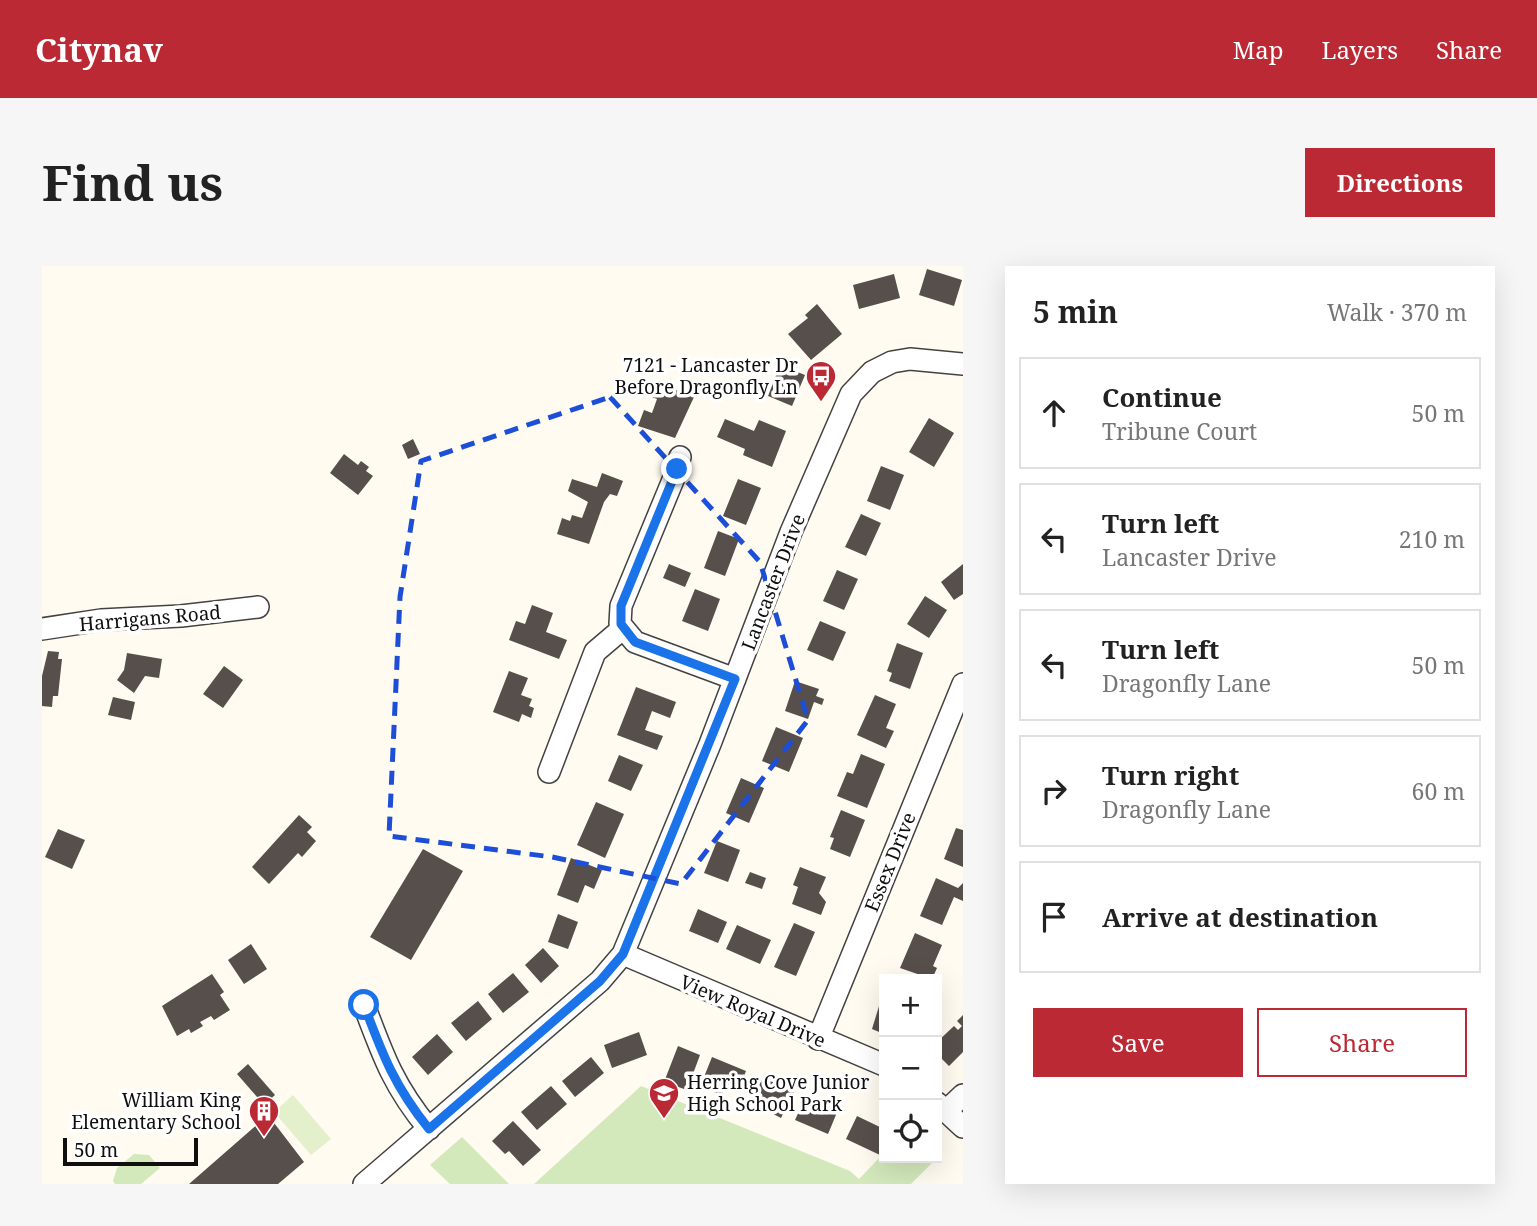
<!DOCTYPE html>
<meta charset="utf-8">
<style>
body{margin:0;font-family:"Noto Serif",serif;background:#f6f6f6;color:#222}
.controls{position:absolute;right:21px;bottom:21px;display:grid;overflow:hidden;border-radius:0px;box-shadow:0 7px 28px #0002}
.controls button{width:63px;height:63px;display:grid;place-items:center;padding:0;border:0;border-bottom:2px solid #e0e0e0;background:#fff;color:#222;font:35px sans-serif}
.scale{position:absolute;left:21px;bottom:18px;width:135px;box-sizing:border-box;padding-left:7px;border:4px solid #0f0f0f;border-top:0;font-size:19px;line-height:24px;white-space:nowrap;color:#0f0f0f;-webkit-text-stroke:5px #fff;paint-order:stroke}
.stop{position:absolute;width:21px;height:21px;margin:-16px;border:5px solid #1a73e8;border-radius:50%;background:#fff}
.stop.end{background:#1a73e8;border-color:#fff;box-shadow:0 2px 7px #0008}
.list{margin:0;padding:0;list-style:none}
h2{display:flex;justify-content:space-between;align-items:center;height:91px;margin:0;padding:0 28px;font-size:30px}
h2 small{font-size:23px;font-weight:400;color:#767676}
.list li{display:grid;grid-template-columns:46px 1fr auto;gap:21px;align-items:center;box-sizing:border-box;height:112px;margin:0 14px 14px;padding:0 14px;border:2px solid #e0e0e0;border-radius:0px}
.list b{display:block;font-size:26px;white-space:nowrap}
.list p{margin:0;font-size:23px;white-space:nowrap;color:#767676}
.list em{font-size:23px;font-style:normal;color:#767676}
.actions{display:flex;gap:14px;padding:21px 28px}
.actions a{flex:1;padding:16px 0;border:2px solid #bb2a34;border-radius:0px;text-align:center;font-size:24px;color:#bb2a34}
.actions .main{background:#bb2a34;color:#fff}
.icon{flex:none;width:38px;height:38px;fill:none;stroke:currentColor;stroke-width:2;stroke-linecap:round;stroke-linejoin:round}
.map{position:relative;flex:none;width:921px;height:918px;overflow:hidden;border-radius:0px}
header{display:flex;align-items:center;gap:42px;box-sizing:border-box;height:98px;padding:0 35px;background:#bb2a34;color:#fff}
header strong{font-size:33px}
nav{display:flex;gap:38px;margin-inline-start:auto;font-size:24px}
.intro{display:flex;align-items:center;justify-content:space-between;box-sizing:border-box;height:168px;padding:0 42px}
h1{margin:0;font-size:49px}
.button{padding:18px 32px;border-radius:0px;background:#bb2a34;color:#fff;font-size:24px;font-weight:700}
main{display:flex;gap:42px;padding:0 42px}
aside{flex:1;background:#fff;border-radius:0px;box-shadow:0 7px 28px #0002}
.map>svg:first-child{display:block}
.green{fill:#d3e8bb}
.pitch{fill:#e4f0cc}
.building{fill:#574f4b}
.lines{fill:none;stroke-linecap:round;stroke-linejoin:round}
.minor-casing{stroke:#424242;stroke-width:24}
.minor{stroke:#fff;stroke-width:21}
.route{stroke:#1a73e8;stroke-width:9}
.marked{fill:none;stroke:#1d4ed8;stroke-width:5;stroke-dasharray:14 9;stroke-linejoin:round}
.labels{text-anchor:middle;dominant-baseline:central;stroke-width:7;stroke-linejoin:round;paint-order:stroke}
.poi-label{font-size:19px;fill:#0f0f0f;stroke:#fff;text-anchor:end}
.street-label{font-size:19px;fill:#0f0f0f;stroke:#fff}
</style>
<header>
<strong>Citynav</strong>
<nav><a>Map</a><a>Layers</a><a>Share</a></nav>
</header>
<div class="intro"><h1>Find us</h1><a class="button">Directions</a></div>
<main>
<div class="map">
<svg width="921" height="918" viewBox="0 0 921 918">
<rect width="100%" height="100%" fill="#fffbf0"/>
<path class="green" d="M599,820L808,905L817,913L842,887V892H895L869,918H492Z
M420,871L467,918H408L388,899Z
M92,888L107,889L118,902L99,918H73L71,915L75,902Z"/>
<path class="pitch" d="M251,829L289,873L269,889L232,846Z"/>
<path class="building" d="M885,3L920,14L912,40L877,29Z
M852,8L858,32L817,43L811,19Z
M775,38L800,68L769,94L746,68L766,52L763,49Z
M738,99L763,109L750,140L726,130Z
M615,117L652,131L633,172L596,160L602,144L610,147L615,133L610,131Z
M887,152L912,167L892,201L867,186Z
M683,153L712,165L717,154L744,165L730,201L701,189L703,183L675,171Z
M371,173L378,188L366,193L360,179Z
M302,188L316,199L319,195L327,201L324,205L331,210L316,229L288,207Z
M839,200L862,209L848,244L825,235Z
M560,207L581,215L575,230L568,228L562,236L547,278L515,268L520,252L528,255L530,249L540,252L546,236L526,225L530,213L555,221Z
M696,213L719,222L704,259L681,250Z
M819,248L839,257L824,290L803,281Z
M676,265L697,273L683,310L662,302Z
M627,298L649,307L643,321L621,312Z
M921,298V328L912,334L899,316Z
M795,304L816,313L802,344L781,335Z
M653,323L678,333L666,365L640,355Z
M883,330L905,344L887,372L865,358Z
M490,339L511,347L504,366L525,374L517,393L467,374L474,355L483,358Z
M778,355L804,366L791,395L765,384Z
M855,377L881,387L868,423L847,415L850,407L845,405Z
M6,385L17,386L16,393H20L16,430H11L10,441L0,440V410Z
M85,387L120,393L117,412L103,410L92,427L75,414L82,404Z
M182,400L201,414L181,442L161,428Z
M467,405L486,412L479,429L490,433L487,440L492,442L489,452L480,448L477,456L451,446Z
M753,415L777,423L774,430L782,433L780,439L772,436L766,453L743,445Z
M594,421L634,436L628,452L610,445L603,464L621,470L615,484L575,469Z
M833,429L854,438L844,462L852,465L844,482L815,469Z
M71,431L93,436L89,454L66,449Z
M734,461L761,472L747,506L720,495Z
M819,488L843,498L825,542L795,530L805,506L811,508Z
M577,489L601,499L589,525L566,515Z
M699,512L722,522L707,557L684,547Z
M554,536L582,548L563,592L535,579Z
M799,544L823,554L808,591L788,583L792,572L788,571Z
M257,549L270,561L265,566L274,575L260,591L256,587L227,618L210,601Z
M914,562L921,564V601L902,593Z
M16,563L43,574L30,603L3,591Z
M675,575L698,584L686,616L662,607Z
M381,583L421,605L369,694L328,671Z
M529,592L560,604L552,623L543,619L536,637L515,629Z
M758,601L784,611L777,627L784,636L779,649L750,638L756,621L751,619Z
M708,606L724,612L720,623L703,617Z
M894,612L916,622L921,617V635L912,631L900,659L878,650Z
M656,643L685,656L676,677L647,665Z
M516,648L536,656L526,683L506,676Z
M752,657L773,666L754,710L732,701Z
M695,659L729,674L718,698L684,683Z
M873,667L900,679L891,700L895,702L890,713L858,702Z
M209,678L225,703L202,718L186,694Z
M501,682L517,700L499,717L483,699Z
M471,707L487,726L461,747L446,728Z
M170,708L182,726L178,729L188,744L172,754L169,750L158,756L161,760L149,767L147,763L135,770L120,740Z
M842,724V768L830,763Z
M436,735L450,753L424,775L409,757Z
M921,749V786L907,800L895,788V776L912,760L916,764L920,760L915,755Z
M597,766L605,789L570,802L562,779Z
M395,768L411,786L386,809L370,791Z
M636,780L658,789L645,824L622,816Z
M549,791L562,807L533,831L520,815Z
M670,791L704,805L697,823L684,818L680,829L658,821Z
M206,798L233,829L222,839L195,808Z
M722,809L753,824L739,852L708,836Z
M509,820L525,838L495,864L479,846Z
M764,830L796,844L786,868L753,854Z
M226,849L262,896L236,918H147Z
M815,850L842,863V880L838,889L804,873Z
M471,855L499,884L481,900L467,885L463,888L450,875Z"/>
<g class="lines">
<g class="minor-casing">
<path id="minor" d="M638,191L631,214L579,340L578,358L593,376L693,413
M0,363L59,354L139,350L216,341
M507,506L553,386L580,363
M581,688L842,799
M322,739C341,790 352,821 387,863
M776,773L921,418
M895,837L921,861
M904,845L921,829
M322,918L558,715L581,688L668,478L749,266L809,128L830,106L850,96L868,93L921,98"/>
</g>
<use href="#minor" class="minor"/>
</g>
<g class="lines">
<path class="route" d="M322,739C341,790 353,821 387,863L558,715L581,688L693,413L593,376L579,358V340L635,203"/>
</g>
<path class="marked" d="M568,131L718,296L766,454L639,618L510,591L347,570L358,331L379,195Z"/>
<defs>
<g id="bus-pin" transform="scale(1.575)"><path d="M0 17L-7.5 6A9.5 9.5 0 1 1 7.5 6Z" fill="#bb2a34" stroke="#fff"/><path d="M-5-6H5V4H4V6H2V4H-2V6H-4V4H-5ZM-3.5-4V0h7V-4ZM-3.5 1.2v1.5H-2V1.2ZM2 1.2v1.5H3.5V1.2Z" fill="#fff"/></g>
<g id="school-pin" transform="scale(1.575)"><path d="M0 17L-7.5 6A9.5 9.5 0 1 1 7.5 6Z" fill="#bb2a34" stroke="#fff"/><path d="M0-5L7-2L0 1L-7-2ZM-4 1L0 2.5L4 1V4Q0 6-4 4Z" fill="#fff"/></g>
<g id="building-pin" transform="scale(1.575)"><path d="M0 17L-7.5 6A9.5 9.5 0 1 1 7.5 6Z" fill="#bb2a34" stroke="#fff"/><path d="M-4-6H4V6H1V3H-1V6H-4ZM-2.5-4.3h1.7v1.8h-1.7ZM.8-4.3h1.7v1.8H.8ZM-2.5-1h1.7V.8h-1.7ZM.8-1h1.7V.8H.8Z" fill="#fff"/></g>
</defs>
<g fill-rule="evenodd">
<use href="#bus-pin" x="779" y="110"/>
<use href="#school-pin" x="622" y="827"/>
<use href="#building-pin" x="222" y="845"/>
</g>
<g class="labels">
<g class="poi-label">
<text x="756" y="99">7121 - Lancaster Dr<tspan x="756" dy="22">Before Dragonfly Ln</tspan></text>
<text x="645" y="816" text-anchor="start">Herring Cove Junior<tspan x="645" dy="22">High School Park</tspan></text>
<text x="199" y="834">William King<tspan x="199" dy="22">Elementary School</tspan></text>
</g>
<g class="street-label">
<text transform="translate(731 316) rotate(-69)">Lancaster Drive</text>
<text transform="translate(108 352) rotate(-5)">Harrigans Road</text>
<text transform="translate(848 596) rotate(-68)">Essex Drive</text>
<text transform="translate(711 745) rotate(23)">View Royal Drive</text>
</g>
</g>
</svg>
<div class="controls">
<button>+</button>
<button>−</button>
<button><svg class="icon" aria-label="locate" viewBox="0 0 24 24"><circle cx="12" cy="12" r="6"/><path d="M12 2v4M12 18v4M2 12h4M18 12h4"/></svg></button>
</div>
<div class="scale">50 m</div>
<div class="stop" style="left:322px;top:739px"></div>
<div class="stop end" style="left:635px;top:203px"></div>
</div>
<aside>
<h2>5 min<small>Walk · 370 m</small></h2>
<ul class="list">
<li><svg class="icon" aria-label="ahead" viewBox="0 0 24 24"><path d="M12 20V5M6 11l6-6 6 6"/></svg><div><b>Continue</b><p>Tribune Court</p></div><em>50 m</em></li>
<li><svg class="icon" aria-label="left" viewBox="0 0 24 24"><path d="M17 20v-9H6M10 6l-5 5 5 5"/></svg><div><b>Turn left</b><p>Lancaster Drive</p></div><em>210 m</em></li>
<li><svg class="icon" aria-label="left" viewBox="0 0 24 24"><path d="M17 20v-9H6M10 6l-5 5 5 5"/></svg><div><b>Turn left</b><p>Dragonfly Lane</p></div><em>50 m</em></li>
<li><svg class="icon" aria-label="right" viewBox="0 0 24 24"><path d="M7 20v-9h11M14 6l5 5-5 5"/></svg><div><b>Turn right</b><p>Dragonfly Lane</p></div><em>60 m</em></li>
<li><svg class="icon" aria-label="arrive" viewBox="0 0 24 24"><path d="M6 21V4h12l-3 4 3 4H6"/></svg><div><b>Arrive at destination</b></div></li>
</ul>
<div class="actions"><a class="main">Save</a><a>Share</a></div>
</aside>
</main>
